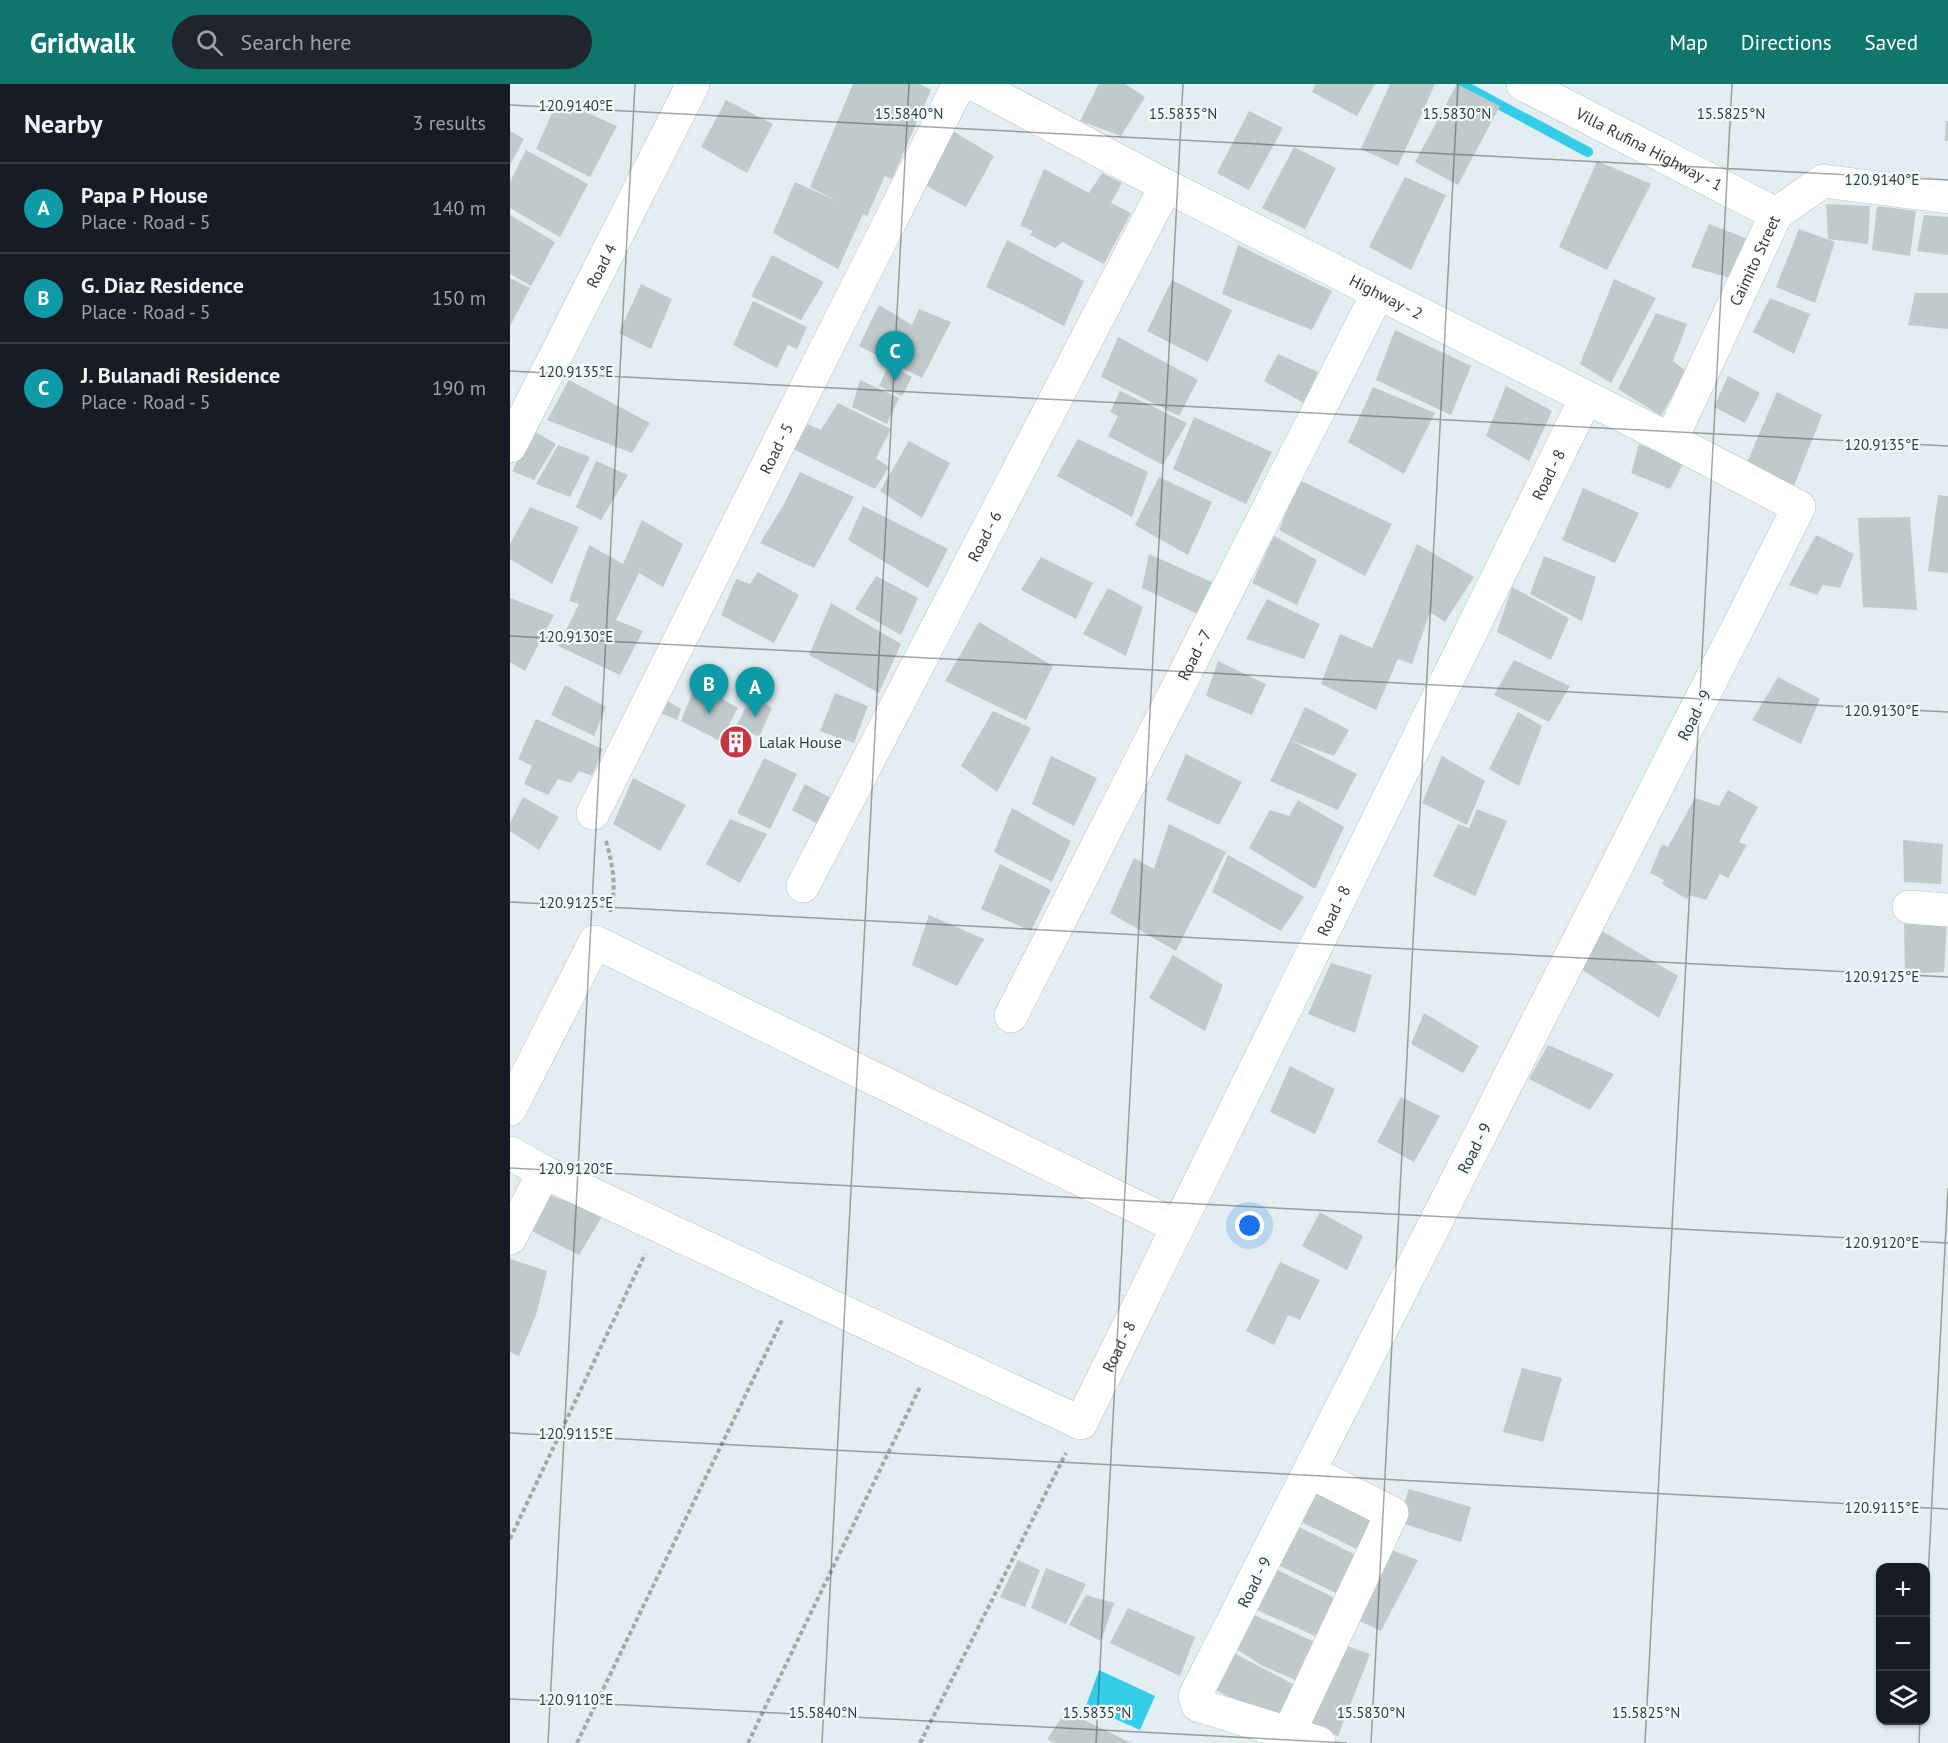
<!DOCTYPE html>
<meta charset="utf-8">
<style>
body{margin:0;font-family:"PT Sans",sans-serif;background:#20242c;color:#f1f3f6}
.controls{position:absolute;right:18px;bottom:18px;display:grid;overflow:hidden;border-radius:12px;box-shadow:0 2px 4px #0004}
.controls button{width:54px;height:54px;display:grid;place-items:center;padding:0;border:0;border-bottom:2px solid #363941;background:#171b24;color:#f1f3f6;font:30px sans-serif}
.you{position:absolute;left:740px;top:1142px;width:21px;height:21px;margin:-15px;border:4px solid #fff;border-radius:50%;background:#1a73e8;box-shadow:0 0 0 9px #1a73e833}
.badge{display:grid;place-items:center;width:39px;height:39px;border-radius:50%;background:#0f766e;color:#fff;font-size:20px;font-weight:700}
.pin{position:absolute;translate:-50% -50px;filter:drop-shadow(0 2px 3px #0008)}
.pin::after{content:'';position:absolute;top:32px;width:21px;height:18px;background:inherit;clip-path:polygon(0 0,100% 0,50% 100%)}
.list{margin:0;padding:0;list-style:none}
h2{display:flex;justify-content:space-between;align-items:center;height:78px;margin:0;padding:0 24px;font-size:26px}
h2 small{font-size:20px;font-weight:400;color:#9ea1a6}
.list li{display:grid;grid-template-columns:39px 1fr auto;gap:18px;align-items:center;box-sizing:border-box;height:90px;padding:0 24px;border-top:2px solid #363941}
.list b{display:block;font-size:22px;white-space:nowrap}
.list p{margin:0;font-size:20px;white-space:nowrap;color:#9ea1a6}
.list em{font-size:20px;font-style:normal;color:#9ea1a6}
.icon{flex:none;width:33px;height:33px;fill:none;stroke:currentColor;stroke-width:2;stroke-linecap:round;stroke-linejoin:round}
.map{position:relative;flex:none;width:1438px;height:1659px;overflow:hidden}
header{display:flex;align-items:center;gap:36px;box-sizing:border-box;height:84px;padding:0 30px;background:#0f766e;color:#fff}
header strong{font-size:28px}
nav{display:flex;gap:33px;margin-inline-start:auto;font-size:21px}
.search{width:420px;height:54px;background:#20242c;display:flex;align-items:center;gap:15px;box-sizing:border-box;padding:0 21px;border-radius:33px;color:#9ea1a6;font-size:22px}
main{display:flex}
aside{flex:1;background:#171b24}
.map>svg:first-child{display:block}
.water{fill:#34cde9}
.lines{fill:none;stroke-linecap:round;stroke-linejoin:round}
.stream{stroke:#34cde9;stroke-width:10}
.building{fill:#bfcacd}
.street-casing{stroke:#b9c4c7;stroke-width:34}
.path{stroke:#a0a9ab;stroke-width:4;stroke-dasharray:4.5 3;stroke-linecap:butt}
.street{stroke:#fff;stroke-width:33}
.ticks{fill:none;stroke:#363a3b;stroke-width:1.5;stroke-opacity:0.45}
.labels{text-anchor:middle;dominant-baseline:central;stroke-width:4.5;stroke-linejoin:round;paint-order:stroke}
.street-label{font-size:16px;fill:#363a3b;stroke:#f0fcfe}
.poi-label{font-size:16px;fill:#363a3b;stroke:#f0fcfe;text-anchor:start}
.ticks-label{font-size:15px;text-anchor:middle;fill:#363a3b;stroke:#f0fcfe;stroke-width:4.5;stroke-linejoin:round;paint-order:stroke}
</style>
<header>
<strong>Gridwalk</strong>
<div class="search"><svg class="icon" aria-label="search" viewBox="0 0 24 24"><circle cx="10" cy="10" r="6"/><path d="M15 15l6 6"/></svg>Search here</div>
<nav><a>Map</a><a>Directions</a><a>Saved</a></nav>
</header>
<main>
<aside>
<h2>Nearby<small>3 results</small></h2>
<ul class="list">
<li><span class="badge" style="background:#0f9aa8">A</span><div><b>Papa P House</b><p>Place · Road - 5</p></div><em>140 m</em></li>
<li><span class="badge" style="background:#0f9aa8">B</span><div><b>G. Diaz Residence</b><p>Place · Road - 5</p></div><em>150 m</em></li>
<li><span class="badge" style="background:#0f9aa8">C</span><div><b>J. Bulanadi Residence</b><p>Place · Road - 5</p></div><em>190 m</em></li>
</ul>
</aside>
<div class="map">
<svg width="1438" height="1659" viewBox="0 0 1438 1659">
<rect width="100%" height="100%" fill="#e2eef1"/>
<path class="water" d="M589,1586L645,1612L630,1646L576,1622Z"/>
<g class="lines">
<path class="stream" d="M951,0L1078,68"/>
</g>
<path class="building" d="M343,0H410L421,6L382,95L375,92L357,132L353,130L328,185L263,149L285,98L329,118L300,103Z
M589,0H615L635,13L611,52L570,37Z
M806,0H865L847,32L802,8Z
M880,0H925L888,82L851,65Z
M947,0L990,22L948,101L905,78Z
M48,16L107,42L80,93L26,65Z
M216,16L263,40L237,89L191,63Z
M739,27L773,44L739,106L707,89Z
M1436,37H1438V57H1435Z
M0,47L14,55L0,81Z
M443,47L484,72L456,123L413,100Z
M784,63L826,84L795,145L752,124Z
M16,66L78,100L50,153L0,124V98Z
M1087,77L1141,100L1097,186L1049,163Z
M534,85L579,109L592,89L612,99L601,119L621,129L594,180L552,158L545,164L520,151L523,147L510,142Z
M895,93L936,111L901,186L859,163Z
M1316,120L1360,122L1358,160L1318,155Z
M1367,122L1406,127L1400,172L1362,166Z
M0,131L45,158L21,202L0,190Z
M1414,131L1438,133V171L1407,167Z
M1199,140L1243,157L1221,194L1181,183Z
M1289,145L1325,158L1305,219L1266,203Z
M497,156L574,197L554,242L514,221L476,203Z
M728,161L822,207L802,246L712,210Z
M262,171L314,198L291,236L241,212Z
M0,194L20,204L0,242Z
M1104,195L1146,214L1101,299L1070,280Z
M662,196L722,226L698,278L637,247Z
M131,200L162,215L141,265L109,249Z
M1405,209H1438V245L1398,241Z
M1260,214L1300,230L1284,270L1243,248Z
M243,217L297,243L287,265L278,261L267,284L223,261Z
M369,221L402,241L409,225L441,238L412,294L349,262Z
M1146,229L1177,240L1163,277L1176,287L1151,332L1108,305Z
M885,246L961,282L941,331L866,296Z
M608,253L688,296L669,332L591,293Z
M768,270L808,288L794,319L754,297Z
M379,280L402,293L392,312L369,302Z
M1218,292L1250,309L1235,339L1204,323Z
M59,296L140,339L122,369L37,336Z
M350,296L389,314L377,340L342,323Z
M996,302L1042,327L1019,377L976,352Z
M863,303L925,329L894,390L838,358Z
M610,307L677,339L653,381L598,352L608,332L600,328Z
M1267,308L1312,331L1283,404L1236,381Z
M328,319L381,345L366,374L379,383L365,405L279,363L293,338L311,346Z
M684,333L762,368L736,420L663,385Z
M24,347L46,360L24,396L2,387Z
M568,355L638,388L622,433L547,392Z
M399,357L440,379L412,434L370,407Z
M1129,360L1174,378L1160,405L1121,389Z
M48,361L80,373L60,413L26,400Z
M86,377L118,391L91,436L66,423Z
M290,388L344,413L304,484L250,459L273,422Z
M649,393L702,418L678,471L625,441Z
M789,396L882,440L855,492L769,446Z
M1073,404L1129,429L1105,479L1052,456Z
M1428,411L1438,412V489L1418,487Z
M353,422L438,465L418,504L338,456Z
M20,423L69,443L42,500L0,475V460Z
M1400,433L1407,526L1353,523L1348,434Z
M132,436L173,460L153,503L129,489L106,536L133,547L110,591L48,562L69,520L59,517L79,461L113,480Z
M1306,451L1344,470L1330,504L1313,501L1307,511L1279,501Z
M764,452L807,476L787,521L742,499Z
M907,460L964,493L935,538L920,528L902,580L888,575L866,626L811,600L830,550L862,564Z
M639,470L706,500L690,531L632,504Z
M1034,472L1086,493L1072,537L1020,510Z
M531,473L583,499L566,535L511,506Z
M248,488L289,511L264,559L211,531L226,495L240,500Z
M366,492L408,514L391,551L345,525Z
M1002,503L1059,534L1041,576L987,548Z
M598,504L633,523L616,572L573,550Z
M0,514L44,531L15,587L0,578Z
M757,515L810,540L794,575L736,555Z
M321,519L391,560L369,609L299,571Z
M469,538L543,582L516,636L435,597Z
M1004,576L1060,602L1039,638L984,611Z
M708,577L756,600L742,631L696,612Z
M1268,593L1310,615L1291,660L1242,636Z
M186,600L228,624L210,657L171,637Z
M55,601L96,623L84,652L41,631Z
M325,609L358,622L344,659L310,647Z
M241,612L262,624L249,653L227,641Z
M154,615L171,625L167,636L148,628Z
M795,623L839,646L824,672L780,656Z
M483,627L521,644L487,708L451,682Z
M1008,628L1032,642L1009,702L979,685Z
M26,635L93,665L82,692L69,687L61,699L48,695L38,711L14,700L22,682L8,675Z
M224,642L239,651L228,673L213,664Z
M780,656L847,690L828,726L760,697Z
M676,670L732,698L709,741L656,716Z
M541,672L587,694L564,742L522,720Z
M932,672L975,697L957,741L912,719Z
M254,674L287,690L260,745L227,729Z
M123,694L176,721L150,767L103,740Z
M295,700L328,718L313,743L282,726Z
M1218,706L1248,723L1229,758L1237,761L1218,794L1210,790L1196,816L1179,811L1177,815L1152,800L1154,796L1140,789L1152,760L1158,763L1185,714L1209,722Z
M13,713L49,733L29,766L0,747V739Z
M788,716L834,743L805,805L739,764L760,726L779,732Z
M502,724L561,757L542,798L484,768Z
M967,725L997,737L965,812L923,792L948,740L959,744Z
M220,735L257,750L230,799L196,780Z
M659,740L716,768L666,867L600,829L624,774L644,785Z
M1393,756L1433,760L1431,800L1394,798Z
M718,771L794,813L771,847L702,808Z
M490,780L541,806L521,847L471,825Z
M419,831L474,855L447,902L402,881Z
M1394,836L1437,838L1434,888L1395,890Z
M1092,847L1168,892L1149,934L1072,886Z
M663,871L713,901L695,947L639,914Z
M821,879L862,891L845,949L798,930Z
M914,929L969,962L953,989L901,960Z
M1038,961L1104,990L1080,1026L1019,995Z
M780,982L825,1005L805,1050L760,1028Z
M891,1013L930,1032L904,1078L867,1058Z
M34,1109L93,1131L69,1171L18,1145Z
M810,1128L853,1152L837,1186L792,1162Z
M0,1175L37,1187L26,1231L9,1272L0,1268Z
M770,1178L810,1196L790,1236L778,1231L764,1261L736,1247Z
M1012,1284L1052,1294L1033,1358L993,1348Z
M800,1398L870,1431L855,1469L781,1433Z
M899,1405L961,1423L951,1458L888,1438Z
M781,1439L852,1474L832,1512L760,1477Z
M879,1465L908,1476L871,1547L843,1534Z
M508,1476L530,1486L515,1523L490,1513Z
M759,1482L829,1516L812,1555L736,1521Z
M536,1484L576,1500L556,1540L521,1524Z
M576,1511L604,1519L591,1557L559,1541Z
M618,1524L685,1553L670,1592L600,1559Z
M735,1527L810,1560L790,1598L751,1581L719,1560Z
M831,1560L860,1570L828,1652L795,1639Z
M716,1565L787,1602L768,1634L730,1619L697,1601Z
M556,1627L621,1659H545L537,1655Z"/>
<g class="lines">
<g class="street-casing">
<g id="street">
<path id="s1" d="M464,0L656,102L1161,356L1289,423L685,1612L688,1621L809,1659"/>
<path id="s2" d="M1013,0L1266,130"/>
<path id="s3" d="M1161,356L1266,130L1313,97L1438,113"/>
<path id="s4" d="M0,362L183,0"/>
<path id="s5" d="M83,729L449,0"/>
<path id="s6" d="M293,802L656,102"/>
<path d="M1399,823L1438,826"/>
<path id="s7" d="M501,932L868,209"/>
<path d="M0,1025L85,858L668,1143"/>
<path id="s8" d="M0,1069L34,1088L571,1339L1076,314"/>
<path d="M0,1154L34,1088"/>
<path d="M778,1651L882,1429L800,1388"/>
</g>
</g>
<path class="path" d="M96,757C103,782 107,804 100,829
M0,1455L135,1170
M67,1659L272,1236
M238,1659L411,1301
M410,1659L556,1369"/>
<use href="#street" class="street"/>
</g>
<path class="ticks" d="M0,21L1438,96M0,287L1438,362M0,552L1438,628M0,818L1438,893M0,1084L1438,1159M0,1349L1438,1425M1416,1533L1438,1104M0,1615L837,1659M38,1659L125,0M312,1659L399,0M586,1659L673,0M861,1659L948,0M1135,1659L1222,0M1409,1659L1410,1636"/>
<defs>
<g id="building-disc" transform="scale(1.725)"><circle r="9.5" fill="#c73743" stroke="#f0fcfe"/><path d="M-4-6H4V6H1V3H-1V6H-4ZM-2.5-4.3h1.7v1.8h-1.7ZM.8-4.3h1.7v1.8H.8ZM-2.5-1h1.7V.8h-1.7ZM.8-1h1.7V.8H.8Z" fill="#fff"/></g>
</defs>
<g fill-rule="evenodd">
<use href="#building-disc" x="226" y="658"/>
</g>
<g class="labels">
<g class="street-label">
<text stroke="none"><textPath href="#s2" startOffset="142">Villa Rufina Highway - 1</textPath></text>
<text stroke="none"><textPath href="#s3" startOffset="198">Caimito Street</textPath></text>
<text stroke="none"><textPath href="#s4" startOffset="202">Road 4</textPath></text>
<text stroke="none"><textPath href="#s1" startOffset="464">Highway - 2</textPath></text>
<text stroke="none"><textPath href="#s5" startOffset="408">Road - 5</textPath></text>
<text stroke="none"><textPath href="#s8" startOffset="1689">Road - 8</textPath></text>
<text stroke="none"><textPath href="#s6" startOffset="394">Road - 6</textPath></text>
<text stroke="none"><textPath href="#s7" startOffset="405">Road - 7</textPath></text>
<text transform="translate(1184 631) rotate(-63)">Road - 9</text>
<text stroke="none"><textPath href="#s8" startOffset="1203">Road - 8</textPath></text>
<text transform="translate(964 1064) rotate(-63)">Road - 9</text>
<text stroke="none"><textPath href="#s8" startOffset="717">Road - 8</textPath></text>
<text transform="translate(744 1498) rotate(-63)">Road - 9</text>
</g>
<g class="poi-label">
<text x="249" y="658">Lalak House</text>
</g>
</g>
<g class="ticks-label">
<text x="66" y="27">120.9140°E</text>
<text x="399" y="35">15.5840°N</text>
<text x="673" y="35">15.5835°N</text>
<text x="947" y="35">15.5830°N</text>
<text x="1221" y="35">15.5825°N</text>
<text x="1372" y="101">120.9140°E</text>
<text x="66" y="293">120.9135°E</text>
<text x="1372" y="366">120.9135°E</text>
<text x="66" y="558">120.9130°E</text>
<text x="1372" y="632">120.9130°E</text>
<text x="66" y="824">120.9125°E</text>
<text x="1372" y="898">120.9125°E</text>
<text x="66" y="1090">120.9120°E</text>
<text x="1372" y="1164">120.9120°E</text>
<text x="66" y="1355">120.9115°E</text>
<text x="1372" y="1429">120.9115°E</text>
<text x="66" y="1621">120.9110°E</text>
<text x="313" y="1634">15.5840°N</text>
<text x="587" y="1634">15.5835°N</text>
<text x="861" y="1634">15.5830°N</text>
<text x="1136" y="1634">15.5825°N</text>
</g>
</svg>
<div class="controls">
<button>+</button>
<button>−</button>
<button><svg class="icon" aria-label="layers" viewBox="0 0 24 24"><path d="M12 4l9 5-9 5-9-5zM3 14l9 5 9-5"/></svg></button>
</div>
<div class="you"></div>
<div class="pin badge" style="left:245px;top:633px;background:#0f9aa8">A</div>
<div class="pin badge" style="left:199px;top:630px;background:#0f9aa8">B</div>
<div class="pin badge" style="left:385px;top:297px;background:#0f9aa8">C</div>
</div>
</main>
